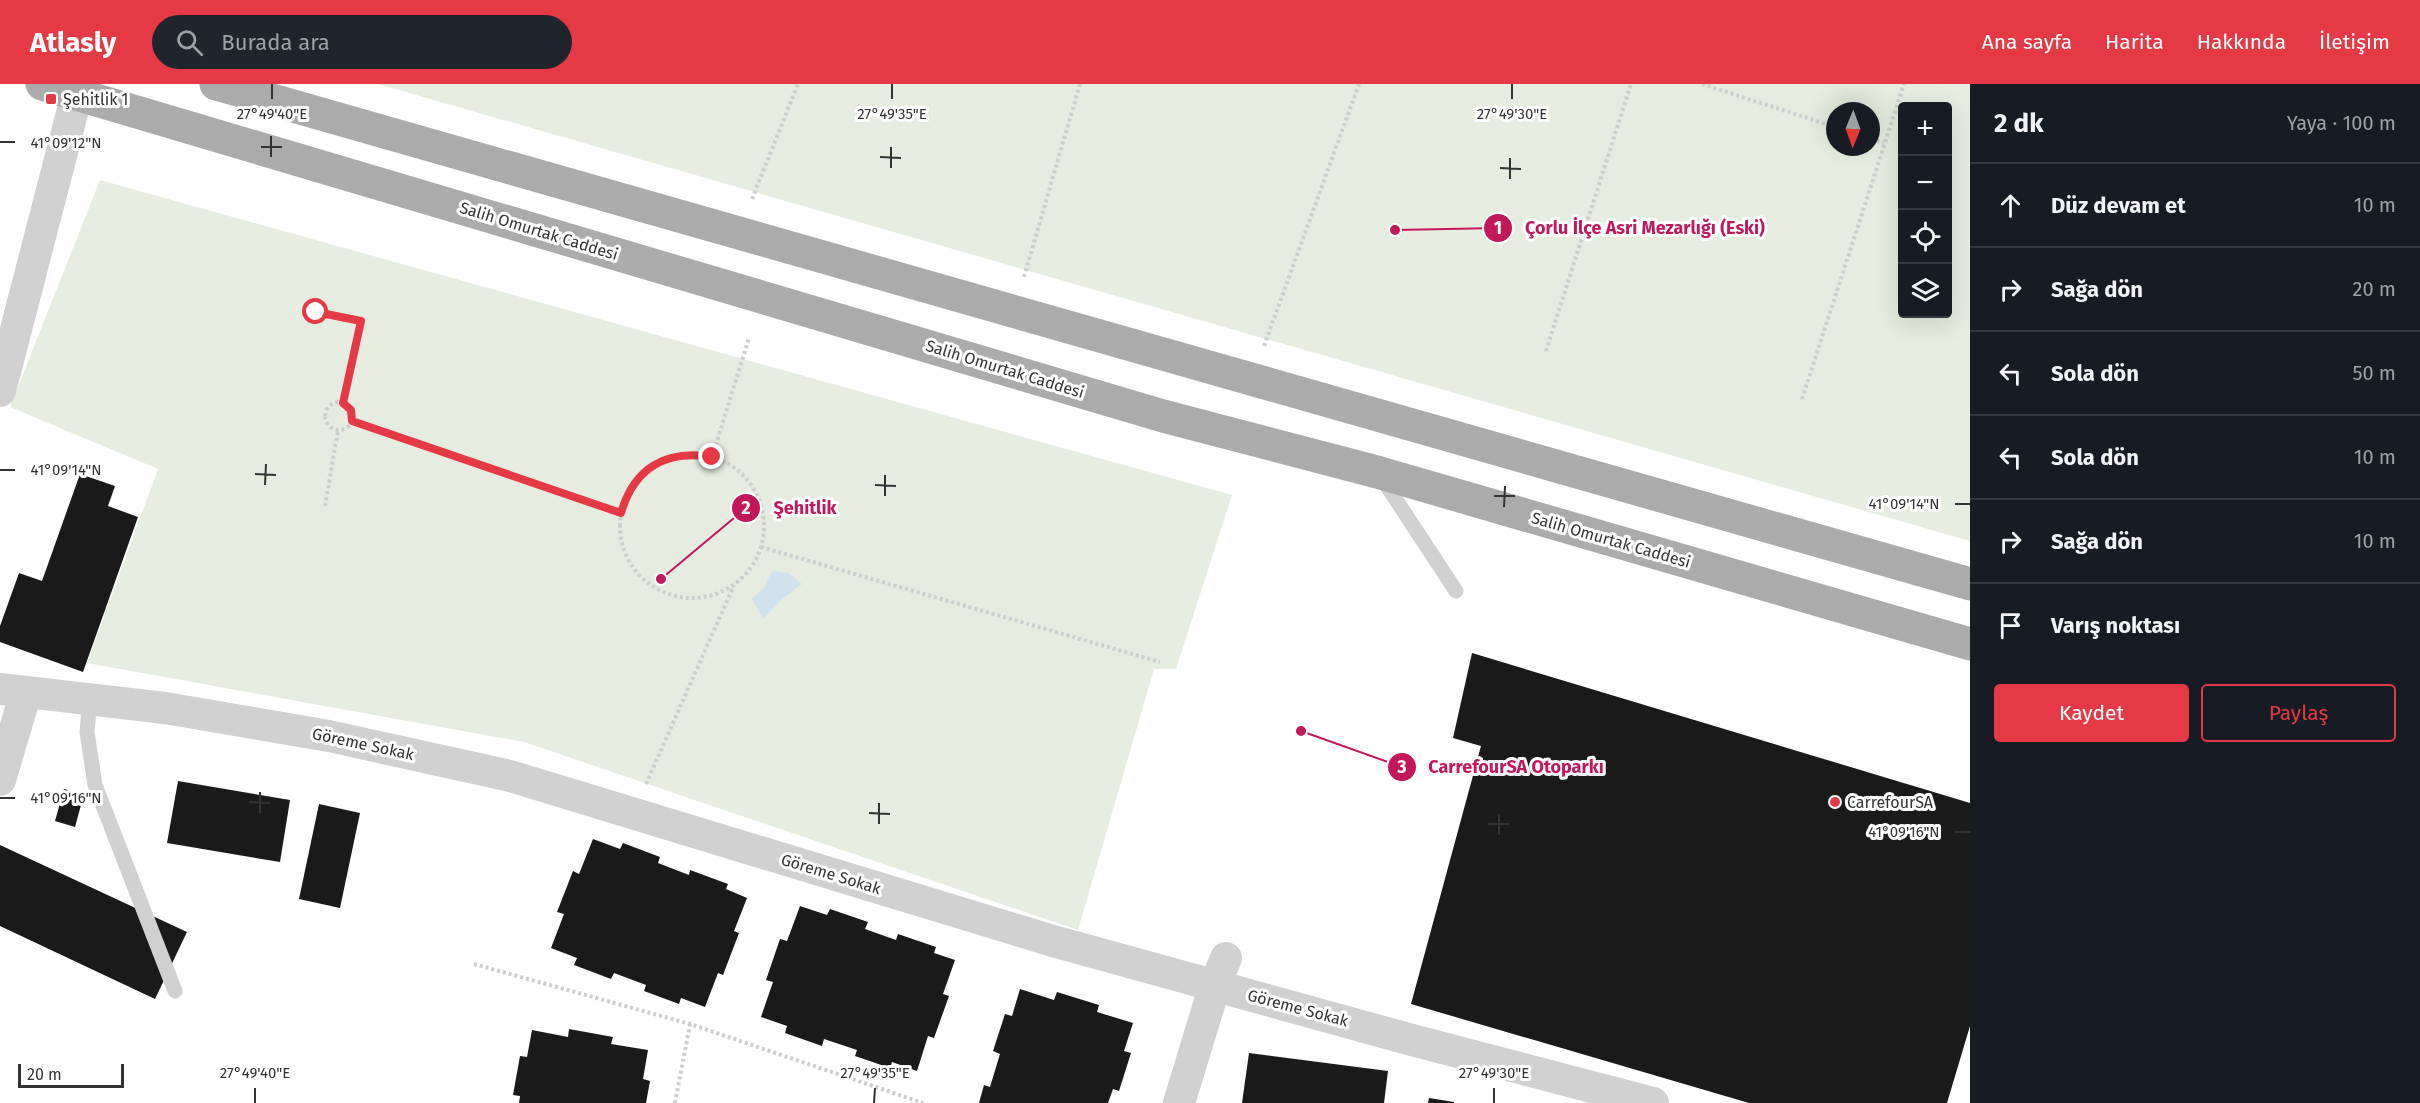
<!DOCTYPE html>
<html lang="tr">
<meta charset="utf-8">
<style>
body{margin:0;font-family:"Fira Sans",sans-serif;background:#20242c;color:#f1f3f6}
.controls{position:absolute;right:18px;top:18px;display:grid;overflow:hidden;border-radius:6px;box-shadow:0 6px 24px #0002}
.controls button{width:54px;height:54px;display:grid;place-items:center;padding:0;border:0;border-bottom:2px solid #363941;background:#171b24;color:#f1f3f6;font:30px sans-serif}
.compass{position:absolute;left:1826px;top:18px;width:54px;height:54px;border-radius:50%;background:#171b24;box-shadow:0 6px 24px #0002;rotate:181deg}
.scale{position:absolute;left:18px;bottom:15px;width:106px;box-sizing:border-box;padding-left:6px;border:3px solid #333;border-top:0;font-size:16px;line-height:21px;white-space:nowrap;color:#333;-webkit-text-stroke:4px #fff;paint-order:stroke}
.stop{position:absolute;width:18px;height:18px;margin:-14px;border:4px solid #e63946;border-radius:50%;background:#fff}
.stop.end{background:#e63946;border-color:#fff;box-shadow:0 2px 6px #0008}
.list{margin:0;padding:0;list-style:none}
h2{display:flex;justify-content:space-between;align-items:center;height:78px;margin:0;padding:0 24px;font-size:26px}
h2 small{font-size:20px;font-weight:400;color:#9ea1a6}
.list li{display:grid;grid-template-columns:39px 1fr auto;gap:18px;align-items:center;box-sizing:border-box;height:84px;padding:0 24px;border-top:2px solid #363941}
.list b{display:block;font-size:22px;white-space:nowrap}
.list em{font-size:20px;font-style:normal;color:#9ea1a6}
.actions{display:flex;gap:12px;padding:18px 24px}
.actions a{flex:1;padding:14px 0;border:2px solid #e63946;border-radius:6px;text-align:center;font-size:21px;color:#e63946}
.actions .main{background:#e63946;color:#fff}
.icon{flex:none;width:33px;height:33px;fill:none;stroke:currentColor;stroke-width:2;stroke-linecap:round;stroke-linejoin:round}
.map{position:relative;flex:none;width:1970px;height:1019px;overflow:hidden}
header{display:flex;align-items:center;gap:36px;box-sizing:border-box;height:84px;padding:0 30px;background:#e63946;color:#fff}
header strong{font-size:28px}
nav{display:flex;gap:33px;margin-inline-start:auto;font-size:21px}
.search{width:420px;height:54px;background:#20242c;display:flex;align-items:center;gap:15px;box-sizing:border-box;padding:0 21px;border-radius:33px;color:#9ea1a6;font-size:22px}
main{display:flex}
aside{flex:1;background:#171b24}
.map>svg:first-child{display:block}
.green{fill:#e6ecdf;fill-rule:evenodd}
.water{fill:#cfe2ee}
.building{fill:#1a1a1a}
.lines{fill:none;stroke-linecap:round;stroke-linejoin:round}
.path{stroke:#cdcdcd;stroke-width:4;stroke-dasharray:3 3;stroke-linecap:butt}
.lane{stroke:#d0d0d0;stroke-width:15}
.street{stroke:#d0d0d0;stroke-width:32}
.primary{stroke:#ababab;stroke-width:33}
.route{stroke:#e63946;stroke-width:8}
.ticks{fill:none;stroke:#333;stroke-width:2}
.poi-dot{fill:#e63946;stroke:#fff;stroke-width:2}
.labels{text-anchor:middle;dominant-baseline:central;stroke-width:6;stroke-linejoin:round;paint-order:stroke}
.poi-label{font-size:16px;fill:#333;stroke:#fff;text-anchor:start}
.street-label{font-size:16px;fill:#333;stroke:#fff}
.ticks-label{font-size:15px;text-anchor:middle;fill:#333;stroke:#fff;stroke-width:6;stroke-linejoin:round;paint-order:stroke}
.leader{fill:none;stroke:#c2185b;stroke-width:2}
.callout-dot{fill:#c2185b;stroke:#fff;stroke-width:2}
.mark-label{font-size:18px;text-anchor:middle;font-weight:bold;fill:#fff}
.callout-label{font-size:18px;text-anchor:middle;font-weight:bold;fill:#c2185b;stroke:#fff;stroke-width:6;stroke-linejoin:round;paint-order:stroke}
</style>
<header>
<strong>Atlasly</strong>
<div class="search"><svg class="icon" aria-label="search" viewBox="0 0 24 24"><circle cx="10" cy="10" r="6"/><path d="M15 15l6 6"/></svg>Burada ara</div>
<nav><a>Ana sayfa</a><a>Harita</a><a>Hakkında</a><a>İletişim</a></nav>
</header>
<main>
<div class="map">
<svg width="1970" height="1019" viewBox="0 0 1970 1019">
<rect width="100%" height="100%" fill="#fff"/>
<path class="green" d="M378,0H1970V457ZM1902,22H1948V230H1902ZM1835,27H1871V63H1835Z
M100,96L1232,411L1176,585H1154L1078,846L524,658L87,579L158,385L10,323Z"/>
<path class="water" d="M772,487L788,489L802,500L783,514L763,535L752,515L764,504Z"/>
<path class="building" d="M80,390L115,402L108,422L138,433L83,588L0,558V542L19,489L42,497Z
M1472,569L1970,719V942L1947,1019H1749L1411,920L1481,662L1453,654Z
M178,697L290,716L280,778L167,759Z
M64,705L84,710L75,743L55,737Z
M319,720L360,729L340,824L299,815Z
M593,755L620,765L623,759L660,773L658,779L689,791L690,786L728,800L726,805L747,814L734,847L739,849L723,891L718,889L705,923L681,914L679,920L644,907L646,901L614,889L611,895L574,881L577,874L551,864L564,830L557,828L573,787L579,790Z
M0,761L187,848L155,915L0,842Z
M800,822L827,831L830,825L868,838L865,845L896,856L898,850L936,863L934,869L955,876L943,910L949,912L934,954L928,952L917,987L892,978L890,984L855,972L857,966L824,955L822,962L785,949L787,942L761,933L773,898L766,896L780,855L787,857Z
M1020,905L1054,916L1057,908L1099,921L1097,928L1133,939L1124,967L1131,969L1119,1007L1113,1005L1108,1019H979L984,1001L990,1003L1000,970L993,967L1005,930L1012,932Z
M569,945L613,953L611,960L648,966L643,995L650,997L646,1019H519L520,1012L513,1011L520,972L527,973L532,946L568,953Z
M1249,969L1388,987L1384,1019H1242Z
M1429,1014L1454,1018V1019H1428Z"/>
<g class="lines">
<path class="path" d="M1702,0L1835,43
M1871,55L1884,59
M752,115L798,0
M1024,193L1080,0
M316,228L361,237L343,319
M1264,262L1359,0
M1546,267L1631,0
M1802,315L1904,0
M325 332a14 14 0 1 1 28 0a14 14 0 1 1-28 0Z
M352,337L621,429
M620 442a72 72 0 1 1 144 0a72 72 0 1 1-144 0Z
M712,373L749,254
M325,422L338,346
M761,463L1160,578
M646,700L734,501
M474,880L690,940L923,1019
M675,1019L690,940"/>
<path class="lane" d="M1381,393L1456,507
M90,615L87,648L95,701L175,907"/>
<path class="street" d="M0,307L77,10
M0,605L165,624L329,652L510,692L1053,857L1412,956L1653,1019
M0,696L26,608
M1179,1019L1215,901L1226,874"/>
<path class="primary" d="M42,0L1163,332L1377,388L1970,560
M216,0L1970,500"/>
</g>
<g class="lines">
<path class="route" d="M316,228L361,237L343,319L351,326L352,337L621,429C634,384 666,365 712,373"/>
</g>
<path class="ticks" d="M272,15V0M892,15V0M1512,15V0M0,58H15M261,63H282M271,73V52M880,73L901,74M891,84V63M1500,84L1521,85M1510,95V74M0,386H15M255,390L276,391M265,401L266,380M875,401L896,402M885,412V391M1494,412H1515M1955,420H1970M1504,423L1505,402M0,714H15M249,718L270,719M260,729V708M869,729L890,730M879,740V719M1488,740H1509M1955,748H1970M1499,751V730M255,1019V1004M874,1019L875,1004M1494,1019V1004"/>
<g class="poi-dot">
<rect x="45" y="9" width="12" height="12" rx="3"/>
<circle cx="1835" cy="718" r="6"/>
</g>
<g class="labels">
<g class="poi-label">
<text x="63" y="15">Şehitlik 1</text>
<text x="1847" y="718">CarrefourSA</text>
</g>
<g class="street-label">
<text transform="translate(539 147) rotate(17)">Salih Omurtak Caddesi</text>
<text transform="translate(1005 285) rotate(17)">Salih Omurtak Caddesi</text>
<text transform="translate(1611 456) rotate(16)">Salih Omurtak Caddesi</text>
<text transform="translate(363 660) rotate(12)">Göreme Sokak</text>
<text transform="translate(831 790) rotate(17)">Göreme Sokak</text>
<text transform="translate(1298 924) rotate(15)">Göreme Sokak</text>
</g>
</g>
<g class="ticks-label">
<text x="272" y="35">27°49'40"E</text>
<text x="892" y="35">27°49'35"E</text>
<text x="1512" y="35">27°49'30"E</text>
<text x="66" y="64">41°09'12"N</text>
<text x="66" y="391">41°09'14"N</text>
<text x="1904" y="425">41°09'14"N</text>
<text x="66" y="719">41°09'16"N</text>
<text x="1904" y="753">41°09'16"N</text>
<text x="255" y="994">27°49'40"E</text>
<text x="875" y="994">27°49'35"E</text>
<text x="1494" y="994">27°49'30"E</text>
</g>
<path class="leader" d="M1395 146L1498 144M661 495L746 424M1301 647L1402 683"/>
<g class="callout-dot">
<circle cx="1395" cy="146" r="6"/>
<circle cx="661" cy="495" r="6"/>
<circle cx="1301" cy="647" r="6"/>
<circle cx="1498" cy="144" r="15"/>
<circle cx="746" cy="424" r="15"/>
<circle cx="1402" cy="683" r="15"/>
</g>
<g class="mark-label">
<text x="1498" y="150">1</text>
<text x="746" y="430">2</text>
<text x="1402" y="689">3</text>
</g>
<g class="callout-label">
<text x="1645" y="150">Çorlu İlçe Asri Mezarlığı (Eski)</text>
<text x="805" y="430">Şehitlik</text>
<text x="1516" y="689">CarrefourSA Otoparkı</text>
</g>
</svg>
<div class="controls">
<button>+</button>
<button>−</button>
<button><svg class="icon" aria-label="locate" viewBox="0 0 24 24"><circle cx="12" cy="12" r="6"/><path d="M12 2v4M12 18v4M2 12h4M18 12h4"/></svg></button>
<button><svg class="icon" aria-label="layers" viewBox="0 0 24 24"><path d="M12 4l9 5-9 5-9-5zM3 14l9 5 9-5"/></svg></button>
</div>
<svg class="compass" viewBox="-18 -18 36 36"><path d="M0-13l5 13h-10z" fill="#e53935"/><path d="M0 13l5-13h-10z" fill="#9ea1a6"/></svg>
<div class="scale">20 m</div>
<div class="stop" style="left:316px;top:228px"></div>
<div class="stop end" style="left:712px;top:373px"></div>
</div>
<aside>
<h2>2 dk<small>Yaya · 100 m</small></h2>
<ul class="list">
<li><svg class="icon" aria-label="ahead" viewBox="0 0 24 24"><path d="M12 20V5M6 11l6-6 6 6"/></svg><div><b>Düz devam et</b></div><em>10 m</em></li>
<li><svg class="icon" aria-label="right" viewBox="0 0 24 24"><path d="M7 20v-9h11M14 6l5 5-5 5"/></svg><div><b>Sağa dön</b></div><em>20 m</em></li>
<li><svg class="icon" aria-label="left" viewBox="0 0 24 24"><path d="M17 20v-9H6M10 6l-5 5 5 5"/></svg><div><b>Sola dön</b></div><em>50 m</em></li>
<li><svg class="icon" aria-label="left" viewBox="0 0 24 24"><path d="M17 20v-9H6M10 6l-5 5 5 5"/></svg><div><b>Sola dön</b></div><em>10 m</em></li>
<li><svg class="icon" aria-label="right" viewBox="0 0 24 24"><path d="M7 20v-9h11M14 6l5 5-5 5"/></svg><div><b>Sağa dön</b></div><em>10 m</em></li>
<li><svg class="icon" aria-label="arrive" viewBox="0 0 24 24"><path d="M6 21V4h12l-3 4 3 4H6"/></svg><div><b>Varış noktası</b></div></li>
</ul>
<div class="actions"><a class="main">Kaydet</a><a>Paylaş</a></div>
</aside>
</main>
